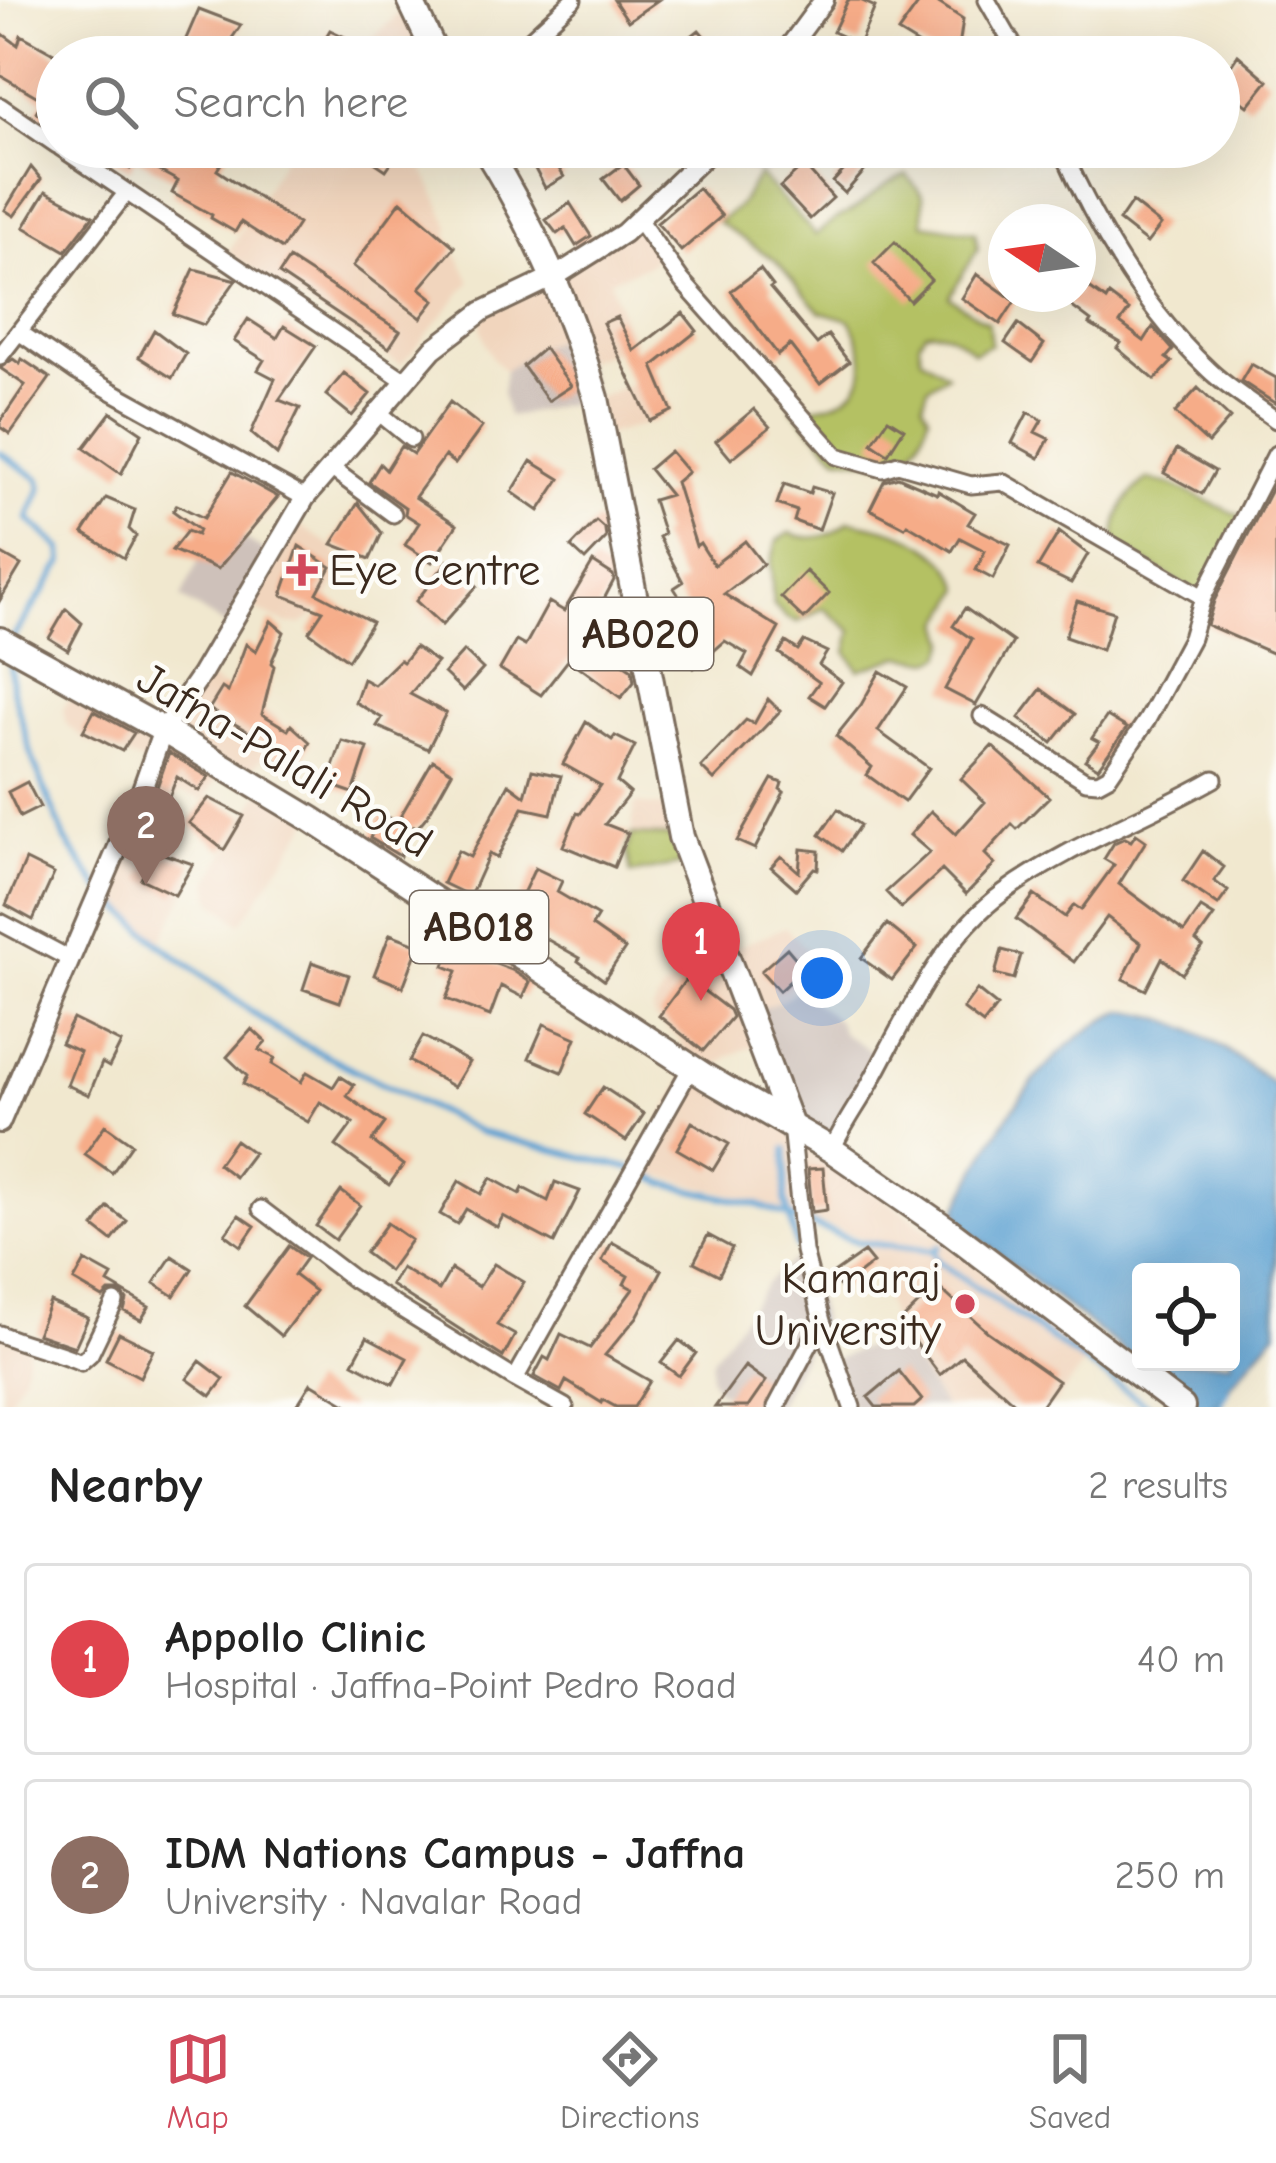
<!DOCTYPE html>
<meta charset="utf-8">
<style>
body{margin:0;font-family:"Comic Neue",sans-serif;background:#f6f6f6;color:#222}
.controls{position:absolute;right:36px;bottom:36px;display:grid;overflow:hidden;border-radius:12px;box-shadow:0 12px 48px #0002}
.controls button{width:108px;height:108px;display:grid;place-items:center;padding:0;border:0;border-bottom:3px solid #e0e0e0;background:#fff;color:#222;font:60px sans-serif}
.compass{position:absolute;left:988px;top:204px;width:108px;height:108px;border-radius:50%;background:#fff;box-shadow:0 12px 48px #0002;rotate:283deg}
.you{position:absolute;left:822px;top:978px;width:42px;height:42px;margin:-30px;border:9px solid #fff;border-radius:50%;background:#1a73e8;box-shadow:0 0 0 18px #1a73e833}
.badge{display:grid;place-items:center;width:78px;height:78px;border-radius:50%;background:#d1495b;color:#fff;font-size:39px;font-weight:700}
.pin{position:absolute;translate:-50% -99px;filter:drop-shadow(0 3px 6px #0008)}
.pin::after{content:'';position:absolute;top:63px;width:42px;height:36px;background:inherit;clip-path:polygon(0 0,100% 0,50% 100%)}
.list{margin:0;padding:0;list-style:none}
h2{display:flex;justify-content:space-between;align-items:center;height:156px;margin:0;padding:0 48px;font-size:51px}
h2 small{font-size:39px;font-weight:400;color:#767676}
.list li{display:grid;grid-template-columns:78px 1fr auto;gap:36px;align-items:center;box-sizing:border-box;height:192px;margin:0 24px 24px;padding:0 24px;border:3px solid #e0e0e0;border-radius:12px}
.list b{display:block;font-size:45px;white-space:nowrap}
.list p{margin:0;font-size:39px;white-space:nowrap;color:#767676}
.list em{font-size:39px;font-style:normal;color:#767676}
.icon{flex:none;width:66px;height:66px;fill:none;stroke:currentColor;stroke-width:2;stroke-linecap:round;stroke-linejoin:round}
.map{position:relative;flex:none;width:1276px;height:1407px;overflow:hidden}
.search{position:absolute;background:#fff;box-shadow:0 12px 48px #0002;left:36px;right:36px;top:36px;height:132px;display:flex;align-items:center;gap:30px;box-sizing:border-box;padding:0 42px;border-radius:66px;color:#767676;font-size:45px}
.sheet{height:588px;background:#fff}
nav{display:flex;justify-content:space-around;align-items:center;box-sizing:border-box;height:168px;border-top:3px solid #e0e0e0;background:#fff;font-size:33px;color:#767676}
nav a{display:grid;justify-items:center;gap:6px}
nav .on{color:#d1495b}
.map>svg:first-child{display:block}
.built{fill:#f1d5bd}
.industrial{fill:#cec1ba}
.green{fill:#b4c163;stroke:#787640;stroke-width:3}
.water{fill:#5ca0d1;stroke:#4c6578;stroke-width:3;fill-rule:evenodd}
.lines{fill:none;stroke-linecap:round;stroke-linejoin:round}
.stream{stroke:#5ca0d1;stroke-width:6}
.building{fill:#f6ac88}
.minor-casing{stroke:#7b6c5c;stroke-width:21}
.tertiary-casing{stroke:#7b6c5c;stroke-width:24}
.primary-casing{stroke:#7b6c5c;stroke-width:30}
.minor{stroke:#fff;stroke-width:15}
.tertiary{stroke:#fff;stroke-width:18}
.primary{stroke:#fff;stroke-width:24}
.poi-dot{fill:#d1495b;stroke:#fdfcf7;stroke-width:4.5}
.labels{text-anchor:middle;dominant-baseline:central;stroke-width:9;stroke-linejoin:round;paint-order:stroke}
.shield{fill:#fdfcf7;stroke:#75695f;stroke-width:3}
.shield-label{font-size:42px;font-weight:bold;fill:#3b2a1e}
.poi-label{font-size:45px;fill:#3b2a1e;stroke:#fdfcf7;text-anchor:start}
.street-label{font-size:45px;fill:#3b2a1e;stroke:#fdfcf7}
</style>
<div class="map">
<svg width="1276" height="1407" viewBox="0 0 1276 1407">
<rect width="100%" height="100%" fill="#fdfcf7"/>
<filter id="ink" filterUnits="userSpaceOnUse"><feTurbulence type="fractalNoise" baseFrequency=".00833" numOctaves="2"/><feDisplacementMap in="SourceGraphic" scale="24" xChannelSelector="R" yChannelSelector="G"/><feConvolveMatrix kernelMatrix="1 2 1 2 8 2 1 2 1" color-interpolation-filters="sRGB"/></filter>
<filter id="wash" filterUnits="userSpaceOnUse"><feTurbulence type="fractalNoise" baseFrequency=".004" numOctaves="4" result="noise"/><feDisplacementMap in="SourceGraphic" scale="48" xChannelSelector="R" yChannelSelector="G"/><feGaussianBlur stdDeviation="2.7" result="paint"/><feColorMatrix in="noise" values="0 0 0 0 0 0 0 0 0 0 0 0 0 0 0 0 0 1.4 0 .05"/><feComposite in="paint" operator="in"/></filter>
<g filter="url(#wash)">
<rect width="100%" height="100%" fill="#f1e8cf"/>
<path class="built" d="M411,2L437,57H352Z
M290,147H450L417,155L450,227L448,237L471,281L401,365L228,253Z
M638,219L660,252L650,264L610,280L622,317L636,343L585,361L534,349L505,371L493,359L486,344L481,328L483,311Z
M643,380L645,402L656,421L603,436L596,398Z
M292,520L332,547L342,560L338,579L328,598L314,616L302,624H287L256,610L246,600Z
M201,675L277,718L282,727L277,741L242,781L224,767L204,800L181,792L167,807L139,798L149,765L86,741L66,724L63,710L75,683L163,730Z
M261,792L311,819L241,924L212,900L209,881Z
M635,804L675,808L681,837L631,835Z
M125,830L160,839L184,852L192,864L191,882L160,944L100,889Z
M785,927L809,952L814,966L784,1000L749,1014L757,1044L729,1056L707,1076L1098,1346L1052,1407H944L897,1336L865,1239L756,1201L633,1169L692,1066L678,1038L654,1018L652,1011L663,991L694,965Z
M0,1334L29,1347L23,1376L3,1407Z"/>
<path class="industrial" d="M714,147H812L786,167L759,175L707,156Z
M575,332L596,398L508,417L502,393L505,371L534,349Z
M232,531L272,556L229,628L181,598L207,542Z
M797,989L837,1020L843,1033L883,1059L832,1150L791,1126L749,1014L784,1000Z
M804,1251L822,1321L776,1407H748L716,1389L710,1377L712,1359L770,1279Z
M897,1336L944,1407H852L835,1359Z"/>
<path class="green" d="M759,175L816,235C835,216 849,215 865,201C881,188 888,182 907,175L923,196V224L975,232L978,249L949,297L988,323L991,344L974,352C959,340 945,327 925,332L919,342L921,357L947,374L928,387L923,404L929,415C923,438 916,449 898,464L837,456L792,408C855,409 881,380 850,320L819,311L776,261L718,222L738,207Z
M1148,479L1172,485L1244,518L1203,597L1115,543C1115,513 1125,497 1148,479Z
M849,521C894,528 946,543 962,589L942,623L948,641L943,656L932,661L900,656L859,670L847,652L852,631L824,608L798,622L787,618L773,604L771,563L777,541L790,533C811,542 832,537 849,521Z
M631,835L681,837L689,863L631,874L627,851Z"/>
<path class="water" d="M1124,1011C1184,1016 1229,1050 1276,1086V1332L1212,1407H1196L964,1227L957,1210C992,1134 1043,1044 1124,1011ZM1141,1272H1231V1362H1141Z"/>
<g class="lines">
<path class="stream" d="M0,453L39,479L41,488L28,519L62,549L63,562L11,641
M9,653L12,687L34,763L66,841L100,889L160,944L279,1032L479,1132L633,1169L666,1184L758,1205L859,1242L933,1251L939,1246
M786,1149L785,1200L797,1248
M933,1251L938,1261L1150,1407
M806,1290L814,1324
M813,1345L817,1343L844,1407
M1218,1407L1227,1390"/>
</g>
<g id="blocks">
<path class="building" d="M614,0H658L628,21Z
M848,0H860L875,7L859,44L833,32Z
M921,0H934L963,19L959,47L950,57H939L898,32Z
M199,9L241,25L219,57H194L182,48Z
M330,30L349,39L338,57H314Z
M699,30L722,57H682L675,49Z
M0,32L18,45L21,35L57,55V127L36,112L43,100L0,75Z
M1238,55L1268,81L1248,106L1219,84Z
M92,147H231L217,170L298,224L282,249L241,222L235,232L211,218L212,215L172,193L178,181L136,158L130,169Z
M352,147H402L386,170Z
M552,157L564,177L545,188L534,167Z
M856,157L867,168L845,193L833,182Z
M623,164L639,185L620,201L603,179Z
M804,165L833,198L810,219L780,187Z
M31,167L41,179L14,216L5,210Z
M698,188L722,216L681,251L657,223Z
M46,191L93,216L66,251L24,227Z
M401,201L455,247L420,288L435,300L421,318L353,266Z
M1132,202L1161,225L1147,243L1119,221Z
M570,203L591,236L576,246L565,228L557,234L546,220Z
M895,242L931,280L910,301L874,263Z
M289,259L400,331L389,348L279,274Z
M194,269L236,280L204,325L173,314Z
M760,269L773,286L770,288L817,344L828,335L849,362L820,384L790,345L778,355L731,291Z
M977,274L1015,301L1000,324L962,298Z
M1078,280L1106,300L1109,295L1129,310L1120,323L1144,341L1153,327L1173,350L1166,358L1172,362L1155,380L1117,348L1121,343L1089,324L1091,321L1055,294H1078Z
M683,313L697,331L653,366L672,411L650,421L603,323L617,317L634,351Z
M248,319L277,338L284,326L316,346L279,400L300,408L277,455L251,433L275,379L258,370L264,360L234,341Z
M1018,324L1044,344L1032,362L1005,343Z
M154,330L186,354L172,378L139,357Z
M544,348L571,386L548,401L523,366Z
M13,359L20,364L22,359L50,378L10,434L0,427V422L25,385L0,368Z
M1251,364L1276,378V404L1241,381Z
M344,373L370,394L352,416L326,395Z
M1198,388L1230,418L1208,443L1175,413Z
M450,402L482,427L455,464L445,456L415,497L457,525L432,562L405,545L419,523L405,514L406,508L369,482L380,464L386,470L401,446L413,454Z
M754,409L770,427L731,459L716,441Z
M111,412L142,433L121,474L84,448Z
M1028,412L1042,420L1035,432L1049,439L1039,458L1012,443Z
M888,419L904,429L888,454L872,443Z
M1177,449L1215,471L1202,494L1164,473Z
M670,451L688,472L676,482L696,546L700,543L714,565L745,541L763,564L724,594L779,628L753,676L740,667L747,654L725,641L694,668L678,649L701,630L674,588L683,582L659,537L664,534L653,500L670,495L649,469Z
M531,461L560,479L539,511L512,492Z
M232,472L278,497L218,569L172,550L187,531L197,535L199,530L173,511L177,505L204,518Z
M898,477L937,494L938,491L975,513L968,524L1010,545L993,579L976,570L985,551L960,538L952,551L907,524L905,527L870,509L884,481Z
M1276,480V655L1207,625L1214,601Z
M784,484L810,493L812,487L832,493L819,530L794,521L797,511L777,504Z
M106,498L135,510L129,529L136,536L124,558L83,533Z
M358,503L382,533L370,559L332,544Z
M596,521L605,529L606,538L585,560L571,547Z
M1059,532L1088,554L1071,583L1038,567Z
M299,546L331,567L317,593L372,622L348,660L309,632L323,611L282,595Z
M0,553L21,565L0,600Z
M448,561L477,586L442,625L416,601Z
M593,562L613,575L614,580L584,637L632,670L634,682L621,698L569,659L541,695L500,669L516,641L525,646L549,602L564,611Z
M806,571L829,593L804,619L781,597Z
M1077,601L1114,612L1102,650L1065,637Z
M965,608L1013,642L976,705L945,689L972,639L953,626Z
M66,609L82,623L68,650L49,638Z
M271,621L284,632L271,663L274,666L262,714L288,730L291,725L310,742L294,772L273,759L278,749L209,709L222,688L228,692L246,644L256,651Z
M804,641L827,652L819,665L842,682L825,706L809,696L819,682L779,653L786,642L798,650Z
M415,647L437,662L410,694L446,713L428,749L377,726L382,718L355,702L363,679L374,685L400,660L403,662Z
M464,651L483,669L463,691L444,673Z
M880,671L907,687L878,731L929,768L904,802L867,775L872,767L836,736L861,705Z
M1041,689L1075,714L1052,743L1019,718Z
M768,699L780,711L714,780L701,767L746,720L754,724Z
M94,711L134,733L122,751L83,731Z
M1107,716L1127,728L1098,768L1085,760L1099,742L1092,738Z
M586,722L612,740L615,736L635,746L617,782L630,793L605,824L628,833L614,867L563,846L577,813L580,814L600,785L563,764Z
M342,741L368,748L353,793L327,784Z
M992,746L1049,797L1017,829L1012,824L985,854L995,864L966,894L942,870L901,908L886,892L930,852L910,835L931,811L956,834L985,802L961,779Z
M169,753L209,777L199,791L177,777L169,797L156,790Z
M433,760L452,772L428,815L417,828L414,826L400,856L370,838L382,814L397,822Z
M532,770L561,776L551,814L523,808L497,858L489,854L470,896L443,883L458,851L470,857L509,784L525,796Z
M772,779L782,783L780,789L784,792L755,849L737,841Z
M27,782L40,807L20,817L8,792Z
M209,798L244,816L224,850L189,823Z
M838,809L860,825L842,851L820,835Z
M1136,834L1146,841L1119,884L1184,932L1201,908L1214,916L1196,941L1203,947L1182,974L1162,958L1146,990L1123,979L1141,943L1107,917L1074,962L1016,919L1034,895L1065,917L1074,905L1081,910L1114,865L1104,859L1114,843L1125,838L1131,841Z
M801,849L819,851L818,869L814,868L796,889L771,867L781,856L799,872Z
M155,851L193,864L175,895L141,879Z
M1203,851L1224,867L1214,881L1228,891L1218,905L1183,881Z
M26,860L54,874L33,920L6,905Z
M535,868L562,881L557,892L598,916L592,926L625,949L604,980L578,961L580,958L511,919Z
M887,924L917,948L892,980L861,958Z
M390,934L419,945L403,987L374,975Z
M451,947L512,970L530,982L523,997L501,986L490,1016L446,999L457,971L444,966Z
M787,948L804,968L779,991L761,971Z
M1002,950L1021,955L1014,979L995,974Z
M312,962L349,975L340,1002L303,989Z
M687,978L729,1010L732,1017L703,1051L659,1016Z
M977,990L997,1006L983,1024L963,1009Z
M73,1019L121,1043L109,1067L102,1063L89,1095L67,1085L80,1052L61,1043Z
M544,1024L576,1038L562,1072L529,1058Z
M252,1029L266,1042L259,1050L275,1058L272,1064L301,1082L307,1072L333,1087L340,1076L354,1085L347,1096L385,1123L372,1141L403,1165L389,1185L336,1146L353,1123L320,1102L308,1122L243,1084L247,1076L227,1057Z
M423,1036L469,1062L454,1087L409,1061Z
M603,1087L644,1114L626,1141L585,1114Z
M692,1122L729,1144L713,1170L677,1149Z
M105,1125L132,1144L112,1173L85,1154Z
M235,1140L253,1153L235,1177L218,1164Z
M823,1168L827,1210L812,1212L808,1169Z
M491,1178L520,1194L523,1188L548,1201L555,1182L580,1191L554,1243L503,1216L497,1227L466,1209L457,1224L440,1214L459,1181L481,1194Z
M341,1191L360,1205L335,1240L316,1226Z
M108,1207L127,1221L112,1241L94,1227Z
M239,1215L255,1226L241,1246L225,1234Z
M387,1223L411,1240L389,1271L365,1253Z
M708,1235L732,1248L719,1275L694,1262Z
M612,1242L662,1270L637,1317L605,1355L650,1381L634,1407H616L603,1400L602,1403L566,1381L561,1391L534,1376L544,1357L549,1360L561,1334L590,1348L633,1289L624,1284L628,1276L602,1261Z
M289,1246L306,1258L294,1275L315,1291L281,1336L245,1306Z
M864,1252L873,1263L841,1288L831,1275Z
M172,1256L192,1269L174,1296L154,1283Z
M85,1261L112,1276L108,1283L149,1307L141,1320L124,1311L127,1300L121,1292H109L103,1298L74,1281Z
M494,1264L524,1282L497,1325L515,1335L503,1357L391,1285L401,1268L439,1290L451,1269L479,1287Z
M937,1286L988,1332L1058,1381L1040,1407H1019L962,1356L940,1375L900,1322Z
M50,1302L88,1318L75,1347L37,1334Z
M119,1333L153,1350L140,1377L106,1359Z
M367,1337L407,1358L393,1384L353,1363Z
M679,1340L696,1353L679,1376L661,1363Z
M200,1361L224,1379L211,1396L187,1379Z
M745,1366L766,1381L748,1407H715Z
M899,1371L922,1400L914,1407H876L868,1397Z
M311,1383L351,1407H296Z"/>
</g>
</g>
<g filter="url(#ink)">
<use href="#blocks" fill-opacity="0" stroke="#7b6c5c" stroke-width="3"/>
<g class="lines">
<g class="minor-casing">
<path id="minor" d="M987,0L1020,57
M511,57L573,0
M0,106L57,145
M60,147L404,380
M1061,147C1096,227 1145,310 1209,370C1229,389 1254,404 1276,420
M638,219L682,281L837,456L883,469L898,464L971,485L1003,482L1203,597L1276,454
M19,332L77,372L305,498
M0,356L127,192
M377,411L411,439
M331,468L393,514
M982,716L1086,781L1098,782L1109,776L1147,720L1191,638L1203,597
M0,922L70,959
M791,1126L804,1251L822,1321L852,1407
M832,1150C842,1127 856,1108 868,1087C905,1020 940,938 1004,892C1069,845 1144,819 1214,779
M261,1209L353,1279L515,1379
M0,1334C27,1346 54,1350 81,1362L90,1354L115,1302
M565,1407L515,1379L692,1066
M776,1407L822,1321"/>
</g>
<g class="tertiary-casing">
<path id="tertiary" d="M782,57L824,0
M0,1123L139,798L163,730L201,675L305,498L433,349L483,311L556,276L624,233L714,147"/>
</g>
<g class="primary-casing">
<path id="primary" d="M410,0L437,57
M484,147C535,228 569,306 596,398L681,837L791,1126
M0,640L163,730L311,819L706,1077L832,1150L948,1230L1182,1407"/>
</g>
<use href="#minor" class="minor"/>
<use href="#tertiary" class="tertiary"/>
<use href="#primary" class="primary"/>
</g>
</g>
<g class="poi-dot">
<path d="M296 552h12v12h12v12h-12v12h-12v-12h-12v-12h12z"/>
<circle cx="965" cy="1304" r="12"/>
</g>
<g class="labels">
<g class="shield">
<rect x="569" y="598" width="144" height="72" rx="9"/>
<rect x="410" y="891" width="138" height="72" rx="9"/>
</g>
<g class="shield-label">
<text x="641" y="634">AB020</text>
<text x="479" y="927">AB018</text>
</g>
<g class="poi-label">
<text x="329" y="570">Eye Centre</text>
<text x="941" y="1278" text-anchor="end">Kamaraj<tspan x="941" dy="52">University</tspan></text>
</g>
<g class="street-label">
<text transform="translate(285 760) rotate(31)">Jafna-Palali Road</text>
</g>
</g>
</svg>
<div class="controls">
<button><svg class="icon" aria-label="locate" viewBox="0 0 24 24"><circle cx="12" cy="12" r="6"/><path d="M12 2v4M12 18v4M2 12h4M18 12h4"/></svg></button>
</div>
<svg class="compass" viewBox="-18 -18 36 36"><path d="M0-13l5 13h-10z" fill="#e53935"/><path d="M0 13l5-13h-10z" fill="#767676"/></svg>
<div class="you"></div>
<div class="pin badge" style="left:701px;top:1001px;background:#e0444e">1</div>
<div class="pin badge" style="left:146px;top:885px;background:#8d6e63">2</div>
<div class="search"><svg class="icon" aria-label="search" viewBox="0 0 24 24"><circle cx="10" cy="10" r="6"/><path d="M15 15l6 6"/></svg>Search here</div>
</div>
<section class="sheet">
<h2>Nearby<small>2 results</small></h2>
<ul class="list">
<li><span class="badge" style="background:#e0444e">1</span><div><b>Appollo Clinic</b><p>Hospital · Jaffna-Point Pedro Road</p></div><em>40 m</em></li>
<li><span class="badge" style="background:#8d6e63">2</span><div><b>IDM Nations Campus - Jaffna</b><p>University · Navalar Road</p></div><em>250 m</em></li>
</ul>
</section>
<nav>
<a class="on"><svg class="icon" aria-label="map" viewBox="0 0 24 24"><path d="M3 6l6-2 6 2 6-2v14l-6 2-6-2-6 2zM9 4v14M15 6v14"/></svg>Map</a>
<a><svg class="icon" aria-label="directions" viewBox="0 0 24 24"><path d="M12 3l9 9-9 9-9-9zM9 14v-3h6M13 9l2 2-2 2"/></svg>Directions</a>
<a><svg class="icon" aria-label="saved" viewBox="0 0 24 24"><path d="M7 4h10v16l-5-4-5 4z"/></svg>Saved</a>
</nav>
